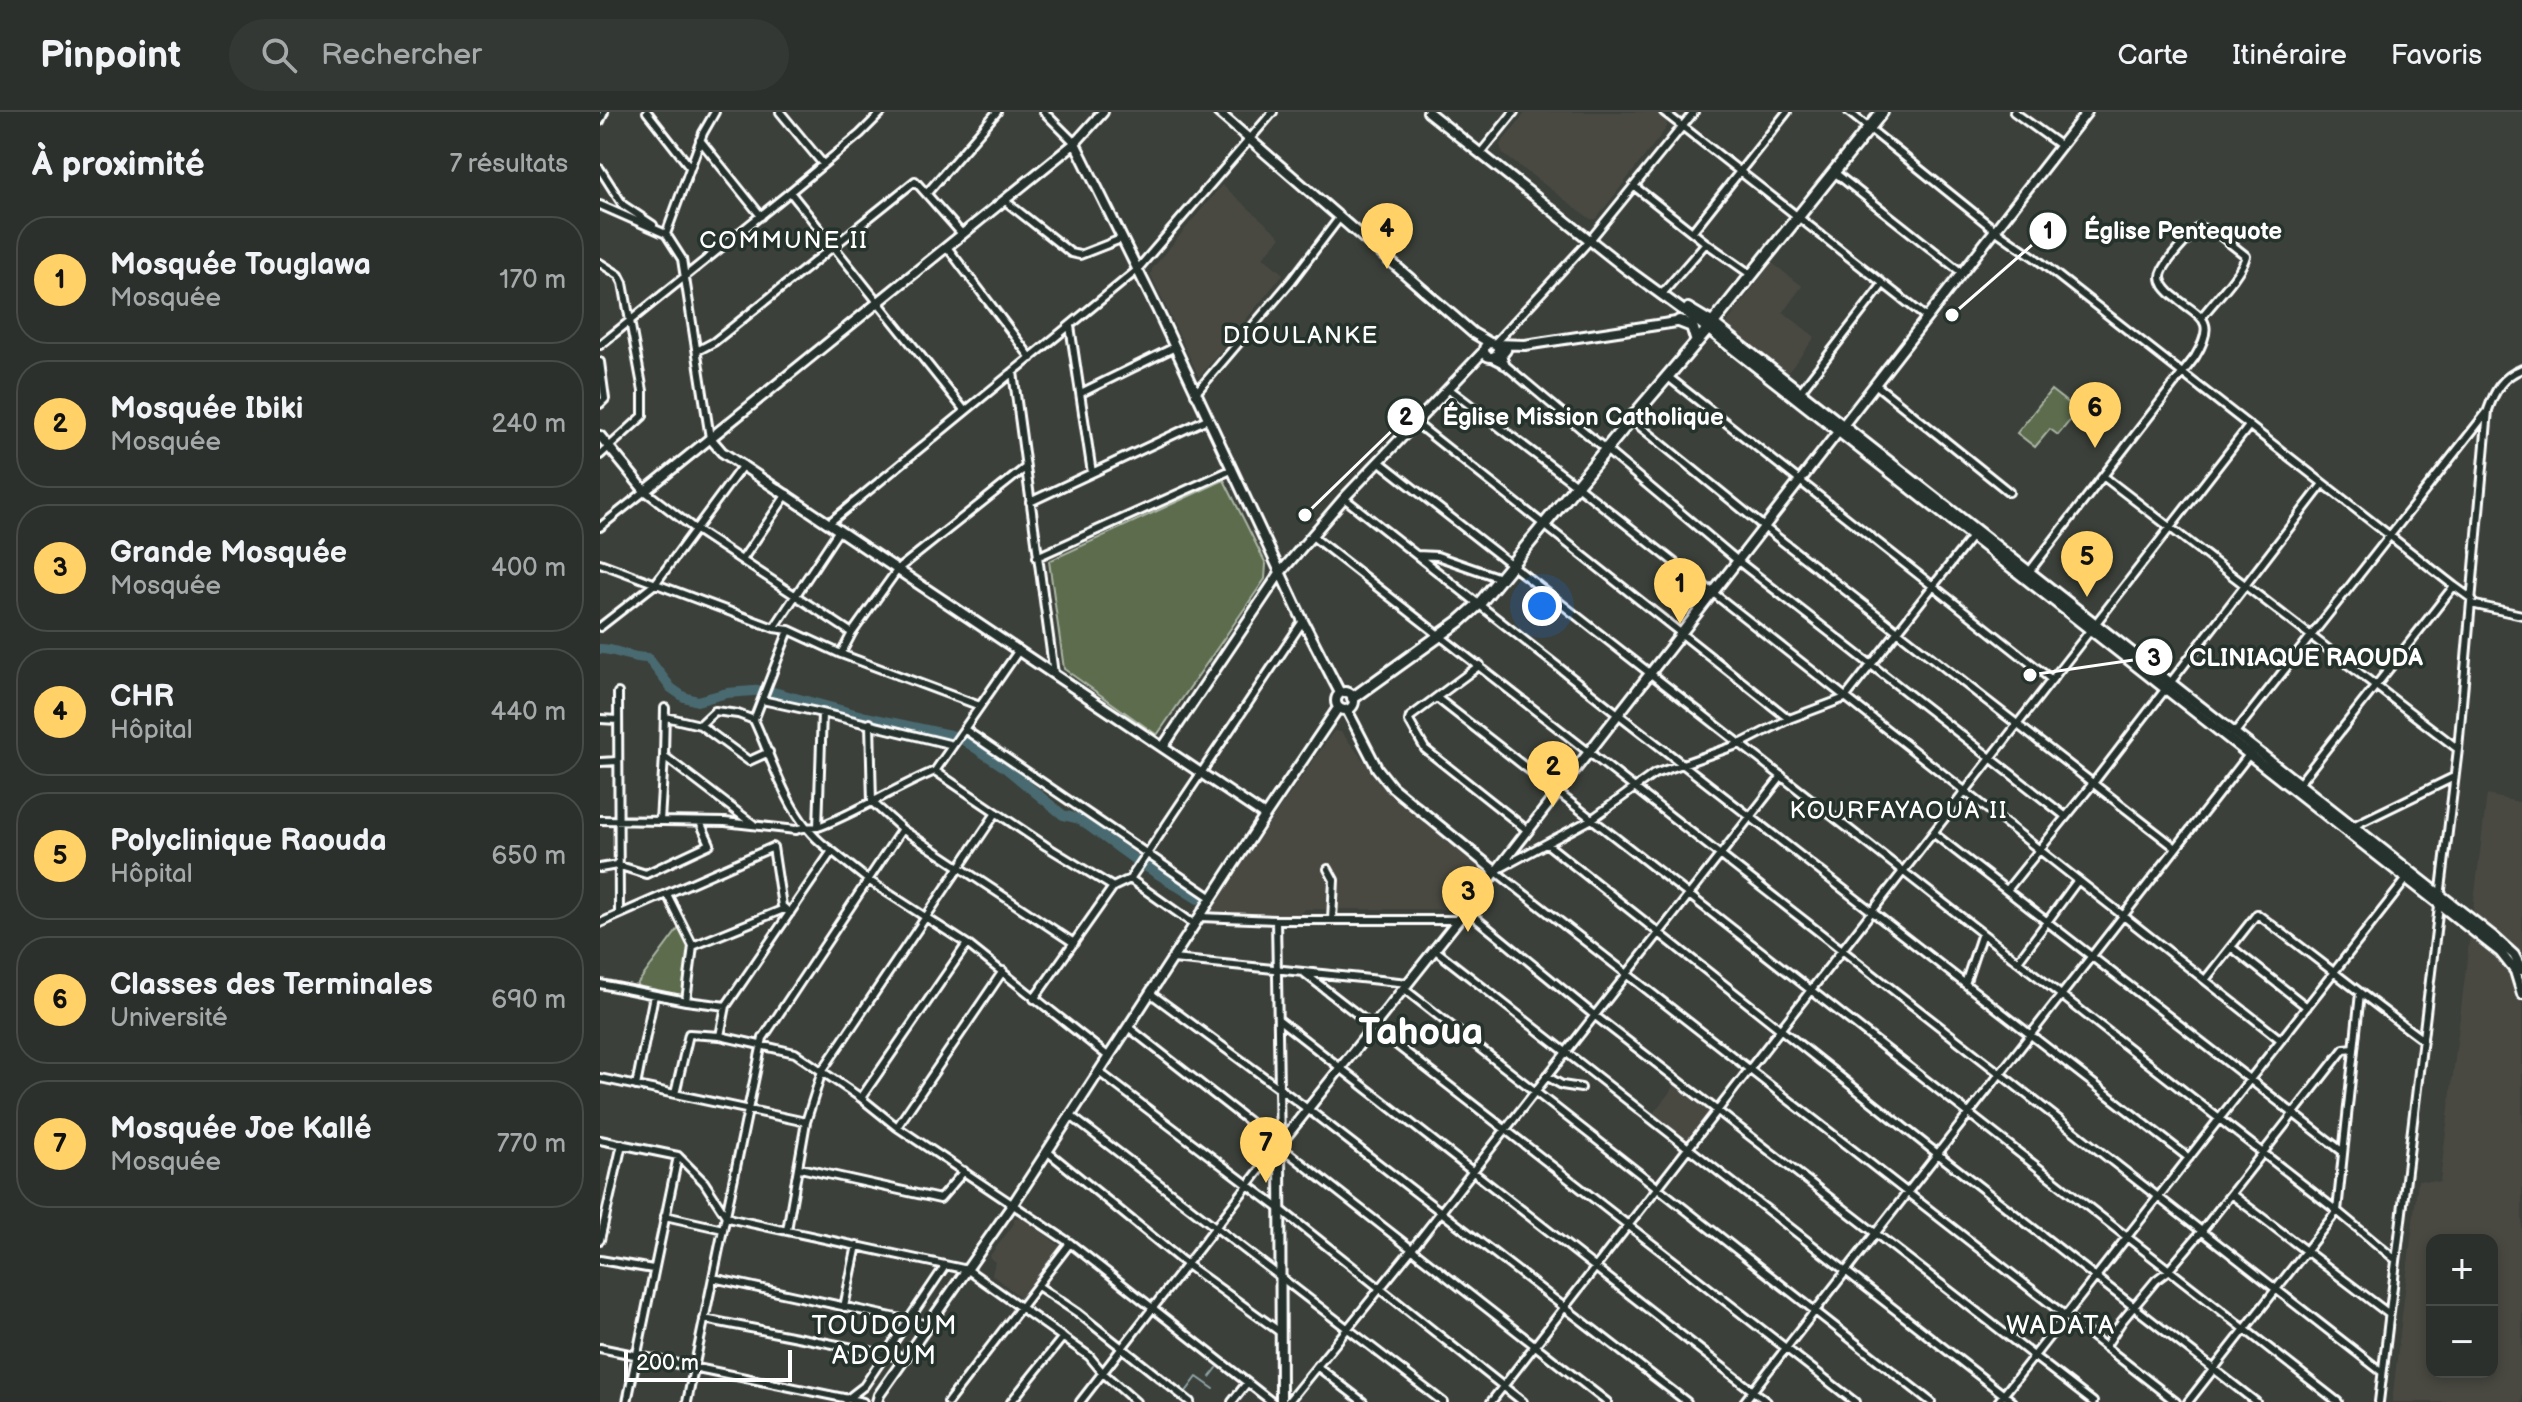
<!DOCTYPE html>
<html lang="fr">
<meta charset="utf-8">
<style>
body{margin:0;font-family:"Balsamiq Sans",sans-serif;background:#343834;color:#f1f3f6}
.controls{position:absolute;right:24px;bottom:24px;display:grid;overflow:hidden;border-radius:16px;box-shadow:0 4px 12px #0003}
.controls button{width:72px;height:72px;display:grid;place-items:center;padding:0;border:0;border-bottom:2px solid #484b48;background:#2c302c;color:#f1f3f6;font:40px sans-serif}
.scale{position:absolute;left:24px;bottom:20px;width:168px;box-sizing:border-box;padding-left:8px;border:4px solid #fff;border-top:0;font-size:22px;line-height:28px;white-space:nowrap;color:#fff;-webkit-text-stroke:6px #26332d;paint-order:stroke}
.you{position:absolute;left:942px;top:494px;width:28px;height:28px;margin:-20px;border:6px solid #fff;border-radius:50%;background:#1a73e8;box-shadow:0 0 0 12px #1a73e833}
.badge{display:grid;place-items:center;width:52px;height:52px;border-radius:50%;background:#ffd166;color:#111;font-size:26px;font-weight:700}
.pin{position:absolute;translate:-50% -66px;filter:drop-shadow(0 2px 4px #0008)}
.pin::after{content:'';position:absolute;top:42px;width:28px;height:24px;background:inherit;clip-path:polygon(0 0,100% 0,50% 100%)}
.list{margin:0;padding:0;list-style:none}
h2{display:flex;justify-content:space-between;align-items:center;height:104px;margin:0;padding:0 32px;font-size:34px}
h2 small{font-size:26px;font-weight:400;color:#a6a9a9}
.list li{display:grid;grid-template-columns:52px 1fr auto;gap:24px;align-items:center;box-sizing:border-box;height:128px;margin:0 16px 16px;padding:0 16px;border:2px solid #484b48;border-radius:32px}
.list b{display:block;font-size:30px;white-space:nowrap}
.list p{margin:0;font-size:26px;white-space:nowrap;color:#a6a9a9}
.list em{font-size:26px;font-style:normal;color:#a6a9a9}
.icon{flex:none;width:44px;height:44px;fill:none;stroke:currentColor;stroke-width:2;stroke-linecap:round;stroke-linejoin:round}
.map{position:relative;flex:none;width:1922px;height:1290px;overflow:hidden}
header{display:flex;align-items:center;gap:48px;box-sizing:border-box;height:112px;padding:0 40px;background:#2c302c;border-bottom:2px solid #484b48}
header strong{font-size:38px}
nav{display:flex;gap:44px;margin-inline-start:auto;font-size:28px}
.search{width:560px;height:72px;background:#343834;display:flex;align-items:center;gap:20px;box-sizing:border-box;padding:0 28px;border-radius:44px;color:#a6a9a9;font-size:30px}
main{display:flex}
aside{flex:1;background:#2c302c}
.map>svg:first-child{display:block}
.built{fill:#4a4a43;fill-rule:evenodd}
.green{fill:#5b6c4e;stroke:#adb6a6;stroke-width:2}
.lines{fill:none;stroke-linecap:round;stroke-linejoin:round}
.stream{stroke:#92a6aa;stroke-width:2}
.river{stroke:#4a6a71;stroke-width:10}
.minor-casing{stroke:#fff;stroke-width:12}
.tertiary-casing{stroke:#fff;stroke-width:14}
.primary-casing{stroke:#fff;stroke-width:16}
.minor{stroke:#26332d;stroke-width:6}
.tertiary{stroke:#26332d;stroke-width:8}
.primary{stroke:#26332d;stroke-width:10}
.labels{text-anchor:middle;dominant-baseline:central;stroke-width:7;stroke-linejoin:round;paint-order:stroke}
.neighbourhood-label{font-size:24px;letter-spacing:2px;fill:#fff;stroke:#26332d}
.quarter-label{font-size:26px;letter-spacing:2px;fill:#fff;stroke:#26332d}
.town-label{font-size:38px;font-weight:bold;fill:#fff;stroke:#26332d}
.leader{fill:none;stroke:#fff;stroke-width:3}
.callout-dot{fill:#fff;stroke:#26332d;stroke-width:3}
.mark-label{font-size:24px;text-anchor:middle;font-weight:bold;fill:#111}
.callout-label{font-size:24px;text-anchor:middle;font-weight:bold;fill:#fff;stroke:#26332d;stroke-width:7;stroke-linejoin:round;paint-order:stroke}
</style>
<header>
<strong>Pinpoint</strong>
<div class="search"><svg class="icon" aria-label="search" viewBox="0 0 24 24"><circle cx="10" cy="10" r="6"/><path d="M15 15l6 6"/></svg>Rechercher</div>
<nav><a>Carte</a><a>Itinéraire</a><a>Favoris</a></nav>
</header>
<main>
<aside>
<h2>À proximité<small>7 résultats</small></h2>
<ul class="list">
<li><span class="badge">1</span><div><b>Mosquée Touglawa</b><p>Mosquée</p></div><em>170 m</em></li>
<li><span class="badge">2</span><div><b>Mosquée Ibiki</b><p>Mosquée</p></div><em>240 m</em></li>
<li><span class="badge">3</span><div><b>Grande Mosquée</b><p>Mosquée</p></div><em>400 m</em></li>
<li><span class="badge">4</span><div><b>CHR</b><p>Hôpital</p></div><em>440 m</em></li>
<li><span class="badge">5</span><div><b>Polyclinique Raouda</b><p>Hôpital</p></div><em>650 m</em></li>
<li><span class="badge">6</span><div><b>Classes des Terminales</b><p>Université</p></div><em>690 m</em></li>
<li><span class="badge">7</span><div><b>Mosquée Joe Kallé</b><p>Mosquée</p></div><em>770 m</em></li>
</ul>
</aside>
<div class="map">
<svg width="1922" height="1290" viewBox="0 0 1922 1290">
<rect width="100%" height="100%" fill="#3b403a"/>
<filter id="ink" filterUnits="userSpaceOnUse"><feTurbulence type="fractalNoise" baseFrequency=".0125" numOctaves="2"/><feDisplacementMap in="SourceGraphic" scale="16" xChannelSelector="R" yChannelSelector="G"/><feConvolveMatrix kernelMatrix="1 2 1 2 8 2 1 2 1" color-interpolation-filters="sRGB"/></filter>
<g filter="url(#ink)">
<path class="built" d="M926,0H1058L1066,6L1067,15L996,107H991L903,42L900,33Z
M622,73L681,125L663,145L683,162L599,265L551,163L552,157Z
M1172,151L1202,174L1183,200L1215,225L1186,263L1124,215Z
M734,619L741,620L788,679L889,758V763L861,797H705L695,805L612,802L609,798Z
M1887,683L1922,691V1290H1792L1818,1068L1840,1070ZM1832,1128H1892V1260H1832Z
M1077,971L1111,998L1085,1031L1051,1004Z
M422,1105L462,1136L422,1186L392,1163L395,1150L389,1145L414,1112V1106Z"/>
<path class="green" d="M1451,278L1478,299L1458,323L1450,317L1435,335L1417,321Z
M624,368L666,452L665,467L557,623L464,557L449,449Z
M79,816L90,838L82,883L35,875Z"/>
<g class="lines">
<path class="stream" d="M610,1265L617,1256
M585,1281L597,1265L614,1277"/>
<path class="river" d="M0,537C17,537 28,546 48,546L71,576L84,585L97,589L127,581L166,578L266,605L359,625L403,654L463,703L479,707L534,747L598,787"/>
<g class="minor-casing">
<path id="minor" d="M47,0L90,55
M180,0L223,52
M444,0L475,31
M1064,0L1327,206
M1249,0L1395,118L1434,145L1854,474
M1414,0L1461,34
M0,9L4,0
M100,28L161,104
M880,42L914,0
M0,57L23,93L53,113
M1234,60L1362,161
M1034,74L1106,131L1061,183
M190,80L365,299
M327,81L397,0
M404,88L471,141L480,143L521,127
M0,93L66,122L82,147L110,326
M1092,120L1187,0
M66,122L103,21L115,0
M1106,131L1146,159
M347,135L431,246
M0,151L19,163L23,171L43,279V304L0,343
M470,214L492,361
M894,232L990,128L1094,0
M0,233L190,80L260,22L282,0
M97,239L114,230L315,69L362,122
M890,245L904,252L1138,449L1465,704
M0,250L5,287L0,292
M413,260L454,562
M1067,264L1452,568
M1275,272L1409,380
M849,277L976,373L1681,928
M1200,280L1283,172
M481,281L573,236
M595,282L692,168L740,105
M1031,307L1164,415L1576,736
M817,312L1189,607
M780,350L1737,1099L1796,1148
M1503,364L1858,637
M744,386L1018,602L1589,1046
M430,390L607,307
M229,411L536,159L673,0
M0,415L45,379L96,418L252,521
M1374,422L1245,586L1189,607L1140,632L1054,662L992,707L895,759L1576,1290
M712,424C1070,701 1424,983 1782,1260
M817,443L837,444L900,466
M437,445L631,358
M142,448L187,382
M0,451L174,516L189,518L241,542L380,594
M1429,460L1595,245C1619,205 1599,206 1570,181C1566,177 1561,172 1561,165C1561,152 1590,125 1599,115L1617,121L1646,144C1641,162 1613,190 1601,206
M1871,492L1922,503
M0,515L55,472L143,353
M174,516L239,418
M189,518L154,608C175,653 189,711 232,739L126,894L120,924L195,941L261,986L297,1015L470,1131L672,1290
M241,542L252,521L298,457L425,356
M880,553L810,605L809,609L825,637L927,718
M18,581L19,802
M837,586L1738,1290
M162,588L222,601L218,715
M65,596L64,644L153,712
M222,601L353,633
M66,605L100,613L149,649L169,640
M0,607L18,608
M270,611L272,690L302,717L474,831
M100,613L115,599L138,602L154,608
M364,617L612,786
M1634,622L1887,300
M0,650L18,649
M335,659L419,538
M1698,673L1854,474L1872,487
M0,708L125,710L196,718C205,714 212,717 221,714C260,699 296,675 335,659L446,734L513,775L530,767L703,509
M60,709L64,644
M1751,715L1854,665
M1333,721L1743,1040
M947,732L1330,1036L1656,1290
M232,739L268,768L367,832L509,945
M0,756L17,753L46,762L110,732L100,710
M728,757L734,768L732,808
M530,767L595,813
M1407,778L1494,670L1723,372
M67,782L93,834L86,889
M866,798L994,903L1493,1290
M600,805L676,808H858
M0,811L173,735L182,794L190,801
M93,834L184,797
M1631,835L1707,895
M834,837L1413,1290
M573,847L703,860L1255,1290
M1418,849L1478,768
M703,860L808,871
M1605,868L1657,802C1713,843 1767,887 1823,928
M0,872L86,889L126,894
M1365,872L1382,821
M803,876L1331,1290
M550,881L713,1001L1087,1290
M434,887L513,775
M678,907L1167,1290
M528,915L1007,1290
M499,960L680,1097L923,1290
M946,964L962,973L981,976
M0,966L206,1010
M36,974L54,883
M75,982L89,922L120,924
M261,986L367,832
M471,1004L843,1290
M297,1015L403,859
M0,1028L78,1044L104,1070L126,1104L132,1107L368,1158L489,1244L503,1261L536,1290
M448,1040L587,1153L680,1220
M200,1056L340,1087L364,1059
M1631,1082L1789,1202
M65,1104L123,1117
M187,1118L206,1010L222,959L396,701
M0,1128L22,1032
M0,1148L53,1157
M113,1166L329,1213
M438,1174L478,1201L590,1290
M244,1195L257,1133
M104,1207L305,1246
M1505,1235L1522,1209L1556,1168L1568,1159L1601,1120L1744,937L1754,936
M0,1236L263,1290
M718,1255L763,1290
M246,1288L264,1274L345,1154
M27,1290L78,1044
M87,1290L163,926L302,717
M348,1290L470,1131
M411,1290L463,1225
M480,1290L680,1032L676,808
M632,1290L647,1271
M688,1290L812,1137L1182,664
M891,1290L1649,314
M1144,1290L1651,640
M1398,1290L1809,764
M1588,1290L1737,1099L1760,881
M1779,1290L1858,637L1888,298C1895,278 1902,265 1922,257"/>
</g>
<g class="tertiary-casing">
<path id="tertiary" d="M618,0L873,221L890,231
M828,0L1025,156L1095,207L1900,840L1915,859L1922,882
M475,31L557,197L703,509L740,581
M1088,196L1113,211L1894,825L1914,843L1922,858
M884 238a7 7 0 1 1 14 0a7 7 0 1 1-14 0Z
M894,232L925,233L1083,209
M904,252L901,244L906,238
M0,324L45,379L475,31L503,0
M110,326L122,340L665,704
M736 589a9 9 0 1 1 18 0a9 9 0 1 1-18 0Z
M747,598L777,656L792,675L895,759
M563,635L680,461L744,386L884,239
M277,1290L279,1283L413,1092L665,704L738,596
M681,1290L680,1032L866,798L1487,0"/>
</g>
<g class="primary-casing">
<path id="primary" d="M1079,209L1092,214L1096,227
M753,586L860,509L880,491L1031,307L1113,211L1282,0"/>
</g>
<use href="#minor" class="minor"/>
<use href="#tertiary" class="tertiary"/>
<use href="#primary" class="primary"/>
</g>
</g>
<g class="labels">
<g class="neighbourhood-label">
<text x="184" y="128">COMMUNE II</text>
<text x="701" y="223">DIOULANKE</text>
<text x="1299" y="698">KOURFAYAOUA II</text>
</g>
<g class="quarter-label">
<text x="285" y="1214">TOUDOUM<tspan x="285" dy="30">ADOUM</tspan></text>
<text x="1461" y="1214">WADATA</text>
</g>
<g class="town-label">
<text x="821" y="920">Tahoua</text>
</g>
</g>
<path class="leader" d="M1352 203L1448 119M705 403L806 305M1430 563L1554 545"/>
<g class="callout-dot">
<circle cx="1352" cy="203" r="8"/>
<circle cx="705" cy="403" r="8"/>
<circle cx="1430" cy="563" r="8"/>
<circle cx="1448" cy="119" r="20"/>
<circle cx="806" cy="305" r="20"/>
<circle cx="1554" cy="545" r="20"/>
</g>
<g class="mark-label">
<text x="1448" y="127">1</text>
<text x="806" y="313">2</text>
<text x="1554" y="554">3</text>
</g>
<g class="callout-label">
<text x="1583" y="127">Église Pentequote</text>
<text x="983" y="313">Église Mission Catholique</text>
<text x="1706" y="554">CLINIAQUE RAOUDA</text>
</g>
</svg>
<div class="controls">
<button>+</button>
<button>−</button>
</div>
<div class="scale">200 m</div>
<div class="you"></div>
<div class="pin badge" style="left:1080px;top:512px">1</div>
<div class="pin badge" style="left:953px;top:695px">2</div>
<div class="pin badge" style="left:868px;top:820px">3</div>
<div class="pin badge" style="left:787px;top:157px">4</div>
<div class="pin badge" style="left:1487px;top:485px">5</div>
<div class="pin badge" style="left:1495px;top:336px">6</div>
<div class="pin badge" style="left:666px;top:1071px">7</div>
</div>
</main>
